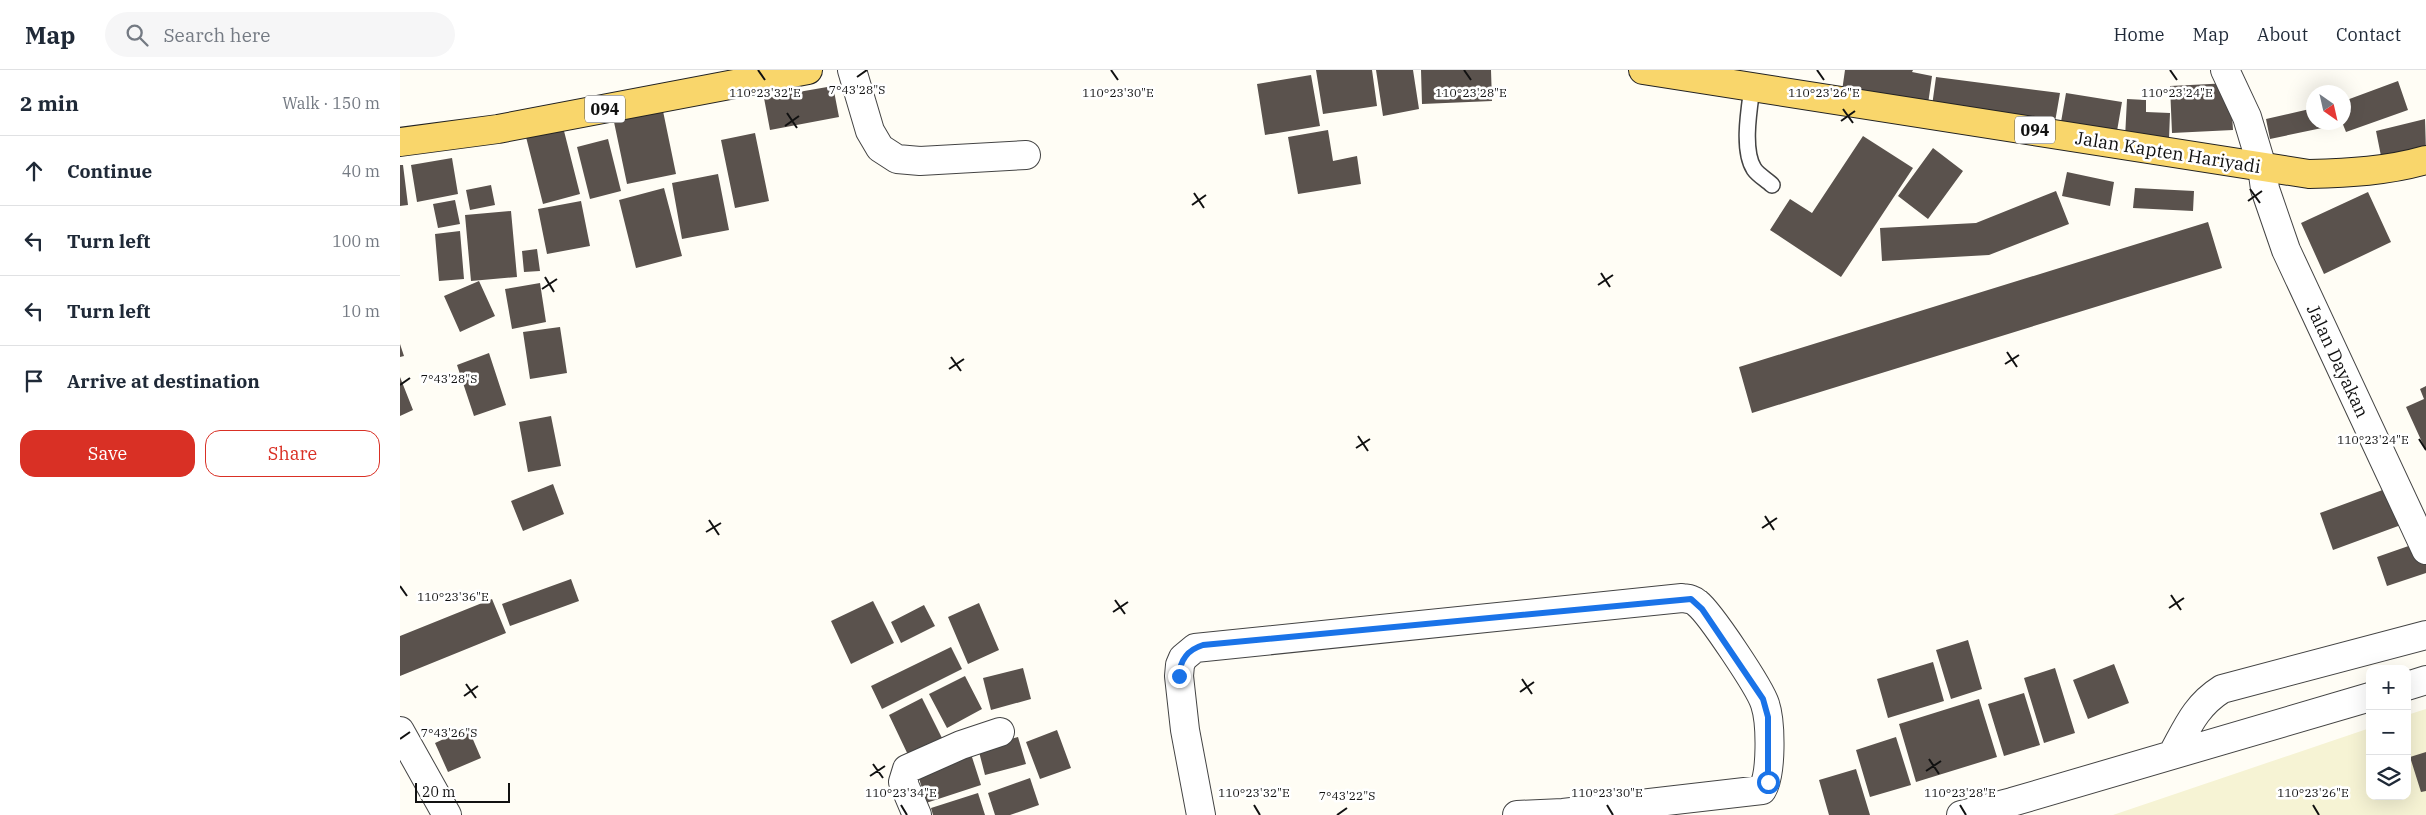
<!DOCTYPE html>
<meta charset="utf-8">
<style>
body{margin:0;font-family:"IBM Plex Serif",serif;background:#f6f6f7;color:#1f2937}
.controls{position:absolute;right:15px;bottom:15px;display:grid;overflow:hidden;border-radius:10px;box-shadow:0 5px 20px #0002}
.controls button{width:45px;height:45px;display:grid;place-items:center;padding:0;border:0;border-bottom:1px solid #e0e1e3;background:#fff;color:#1f2937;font:25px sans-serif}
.compass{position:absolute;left:1906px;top:15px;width:45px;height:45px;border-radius:50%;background:#fff;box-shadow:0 5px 20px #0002;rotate:146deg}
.scale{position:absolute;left:15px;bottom:12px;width:95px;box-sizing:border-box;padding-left:5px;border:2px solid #111;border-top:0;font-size:14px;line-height:18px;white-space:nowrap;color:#111;-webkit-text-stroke:4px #fff;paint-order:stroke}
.stop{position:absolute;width:15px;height:15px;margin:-11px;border:4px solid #1a73e8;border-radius:50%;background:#fff}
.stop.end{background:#1a73e8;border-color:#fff;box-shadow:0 1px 5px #0008}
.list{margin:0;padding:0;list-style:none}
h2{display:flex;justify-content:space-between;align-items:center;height:65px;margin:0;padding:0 20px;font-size:21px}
h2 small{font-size:16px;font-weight:400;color:#747a83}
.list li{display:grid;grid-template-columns:32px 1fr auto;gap:15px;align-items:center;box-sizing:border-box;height:70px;padding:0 20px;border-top:1px solid #e0e1e3}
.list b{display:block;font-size:19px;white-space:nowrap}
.list em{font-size:16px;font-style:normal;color:#747a83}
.actions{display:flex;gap:10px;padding:15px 20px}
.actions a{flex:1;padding:11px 0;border:1px solid #d93025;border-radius:15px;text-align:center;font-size:18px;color:#d93025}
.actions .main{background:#d93025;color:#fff}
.icon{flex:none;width:28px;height:28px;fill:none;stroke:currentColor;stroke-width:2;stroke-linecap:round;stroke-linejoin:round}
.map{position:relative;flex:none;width:2026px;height:745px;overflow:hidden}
header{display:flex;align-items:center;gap:30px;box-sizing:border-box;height:70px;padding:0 25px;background:#fff;border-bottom:1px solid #e0e1e3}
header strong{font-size:24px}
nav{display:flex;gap:28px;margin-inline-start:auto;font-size:18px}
.search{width:350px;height:45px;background:#f6f6f7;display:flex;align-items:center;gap:12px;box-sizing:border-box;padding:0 18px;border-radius:28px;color:#747a83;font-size:19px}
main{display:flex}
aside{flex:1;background:#fff}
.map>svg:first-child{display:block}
.farmland{fill:#f6f3d4}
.building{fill:#5a524d}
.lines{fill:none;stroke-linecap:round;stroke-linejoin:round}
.lane-casing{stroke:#444;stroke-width:18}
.street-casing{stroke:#444;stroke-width:30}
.primary-casing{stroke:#222;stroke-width:30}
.lane{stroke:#fff;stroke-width:15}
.street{stroke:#fff;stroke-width:28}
.primary{stroke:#f9d66b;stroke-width:28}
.route{stroke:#1a73e8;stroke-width:6}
.ticks{fill:none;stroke:#111;stroke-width:2}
.labels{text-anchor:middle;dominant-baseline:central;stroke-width:5;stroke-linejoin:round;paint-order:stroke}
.shield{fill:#fff;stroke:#585858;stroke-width:1}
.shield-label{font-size:16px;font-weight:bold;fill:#111}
.street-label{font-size:18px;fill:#111;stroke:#fff}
.ticks-label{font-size:12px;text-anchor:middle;fill:#111;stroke:#fff;stroke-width:5;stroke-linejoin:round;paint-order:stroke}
</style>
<header>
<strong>Map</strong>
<div class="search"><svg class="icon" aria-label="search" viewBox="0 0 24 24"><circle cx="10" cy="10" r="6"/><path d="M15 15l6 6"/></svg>Search here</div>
<nav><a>Home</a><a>Map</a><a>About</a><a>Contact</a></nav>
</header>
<main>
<aside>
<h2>2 min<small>Walk · 150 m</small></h2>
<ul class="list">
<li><svg class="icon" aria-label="ahead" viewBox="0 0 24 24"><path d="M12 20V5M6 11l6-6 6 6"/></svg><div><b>Continue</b></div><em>40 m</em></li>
<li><svg class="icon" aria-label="left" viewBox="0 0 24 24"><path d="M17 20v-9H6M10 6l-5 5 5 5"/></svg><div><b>Turn left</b></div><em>100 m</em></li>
<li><svg class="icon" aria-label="left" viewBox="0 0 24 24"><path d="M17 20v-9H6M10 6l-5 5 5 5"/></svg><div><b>Turn left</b></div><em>10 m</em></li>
<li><svg class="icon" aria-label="arrive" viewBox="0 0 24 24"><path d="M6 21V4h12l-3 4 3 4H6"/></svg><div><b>Arrive at destination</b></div></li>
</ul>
<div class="actions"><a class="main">Save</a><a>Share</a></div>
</aside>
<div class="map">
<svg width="2026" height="745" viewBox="0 0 2026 745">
<rect width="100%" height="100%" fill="#fffdf5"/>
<path class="farmland" d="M2026,639V745H1713L1970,658V726H2007V645Z"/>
<path class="building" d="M916,0H972L977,36L923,44Z
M976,0H1013L1019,39L983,46Z
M1021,0H1091L1092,31L1022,34Z
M1445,0H1513L1512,2L1532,6L1528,34L1442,21Z
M911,5L920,56L865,65L857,14Z
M1536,7L1660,23L1655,52L1532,36Z
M1998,11L2008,40L1946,62L1942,52L1944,31Z
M1830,13L1833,60L1772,63L1770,16Z
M433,16L439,47L370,60L364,28Z
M1666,23L1722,32L1717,61L1661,52Z
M1727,29L1746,30V42L1770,43L1769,69L1725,68Z
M1914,38V52H1921L1922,58L1870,69L1866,49Z
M263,41L276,104L227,114L214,52Z
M2025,49L2026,81L1982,91L1976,61Z
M163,57L180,124L143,134L126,67Z
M928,60L933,91L957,86L961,114L898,124L888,67Z
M355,63L369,131L335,138L321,70Z
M1463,66L1513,98L1441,207L1370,160L1390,129L1412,143Z
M208,69L221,121L190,129L177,77Z
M1533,78L1563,101L1528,149L1498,126Z
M52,88L58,124L17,132L11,95Z
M0,95H3L8,135L0,136Z
M1667,102L1714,112L1710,136L1662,126Z
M318,104L329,160L282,169L272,113Z
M91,115L95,135L70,140L66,120Z
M264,118L282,186L236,198L219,130Z
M1735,118L1794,121L1793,141L1733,138Z
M1656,121L1669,154L1589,185L1482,191L1480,158L1576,153Z
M1968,122L1991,172L1924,204L1901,153Z
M55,130L60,154L38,158L33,134Z
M181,131L190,176L147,184L138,139Z
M111,141L117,207L71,211L65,145Z
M1808,152L1822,198L1352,343L1339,297Z
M60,161L64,209L39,211L35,164Z
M137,179L140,201L124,202L122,181Z
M79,211L95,246L60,262L44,226Z
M140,213L146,252L112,259L105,219Z
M160,257L167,303L130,309L123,262Z
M0,274L4,286L0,287Z
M89,283L106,335L74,346L57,295Z
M0,307L13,340L0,346Z
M2026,316V381L2006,337L2024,329L2020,319Z
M151,346L161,396L128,402L119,352Z
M153,414L164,444L123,461L111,431Z
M1988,418L2001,455L1933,480L1920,443Z
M2020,472L2026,490V503L1987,516L1977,487Z
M171,509L179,531L110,556L102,534Z
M92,529L106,563L0,606V566Z
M473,531L494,573L451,594L431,551Z
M579,533L599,580L568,594L548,547Z
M524,535L535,556L501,573L491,552Z
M1568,570L1582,619L1551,629L1536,580Z
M551,577L562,599L482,639L471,616Z
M1533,592L1544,631L1488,648L1477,609Z
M1714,594L1729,633L1688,649L1673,610Z
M623,598L631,629L591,640L583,608Z
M1655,598L1675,663L1644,673L1624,608Z
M565,606L582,639L547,658L529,624Z
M1624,623L1640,675L1604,686L1588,634Z
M522,628L544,672L510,689L489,645Z
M1579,629L1597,687L1516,712L1499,654Z
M68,658L81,688L48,702L35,673Z
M657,660L671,698L640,709L626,672Z
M618,667L626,694L585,705L578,678Z
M1496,667L1511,715L1470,727L1456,680Z
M2026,682V721L2021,722L2010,687Z
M571,684L581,715L526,733L517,701Z
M1456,699L1470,745H1429L1419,710Z
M630,708L639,735L610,745H595L588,723Z
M578,723L585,745H533L531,738Z"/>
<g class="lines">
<g class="lane-casing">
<path id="lane" d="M1352,18C1349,40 1342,80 1354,99C1358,105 1367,110 1372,115"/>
</g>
<g class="street-casing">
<path id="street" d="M452,0L470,61L480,78L497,89L520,91L626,85
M1825,0L1847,47L1862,97L1865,119L1886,180L2026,480
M2007,616L2026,610
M0,661L47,745
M1772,685C1787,658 1795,636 1822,619L2026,565
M517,745L503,712L507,699L561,675L600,662
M801,745L785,660L779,606L780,595L783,588L795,578L1282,528C1288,529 1293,529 1297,533C1310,543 1360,618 1365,634C1371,652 1372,704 1362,720L1163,743L1117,745
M1561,745L1612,732L1970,627"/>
</g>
<g class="primary-casing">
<path id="primary" d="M1243,0L1909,104C1949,103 1988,101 2026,90
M0,72L98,59L408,0"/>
</g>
<use href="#lane" class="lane"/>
<use href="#street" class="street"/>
<use href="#primary" class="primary"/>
</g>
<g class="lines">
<path class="route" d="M779,606C780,590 787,580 803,575L1291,529L1302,539L1363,629L1368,647V712"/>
</g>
<path class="ticks" d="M358,0L365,10M711,0L718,10M1064,0L1071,10M1417,0L1424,10M1770,0L1777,10M457,7L467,0M1443,39L1453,53M387,43L397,58M1441,51L1455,41M385,56L399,46M1850,119L1860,133M794,123L804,138M1848,131L1862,121M792,135L806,125M1201,203L1210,217M145,207L154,222M1198,215L1213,205M142,219L157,209M1607,282L1617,297M551,287L561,301M1605,294L1619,285M549,299L564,289M0,315L10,308M958,366L968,381M2019,369L2026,380M956,378L970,369M1365,446L1374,460M309,450L319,465M1362,458L1377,448M306,462L321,453M0,516L7,526M1771,525L1781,540M715,530L725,544M1769,538L1784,528M713,542L728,532M1122,609L1132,624M66,614L76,628M1120,622L1134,612M64,626L78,616M0,669L10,662M1529,689L1539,704M473,694L483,708M1526,701L1541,691M470,706L485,696M501,735L507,745M854,735L860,745M1207,735L1213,745M1560,735L1566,745M1913,735L1919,745M937,745L947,738"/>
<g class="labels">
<g class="shield">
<rect x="185" y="25.5" width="40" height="27" rx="4"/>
<rect x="1615" y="46.5" width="40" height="27" rx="4"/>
</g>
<g class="shield-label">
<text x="205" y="39">094</text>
<text x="1635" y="60">094</text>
</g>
<g class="street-label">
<text transform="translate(1768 82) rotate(9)">Jalan Kapten Hariyadi</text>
<text transform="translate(1938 291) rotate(65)">Jalan Dayakan</text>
</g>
</g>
<g class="ticks-label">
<text x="457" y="24">7°43'28"S</text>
<text x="365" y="27">110°23'32"E</text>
<text x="718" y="27">110°23'30"E</text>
<text x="1071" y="27">110°23'28"E</text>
<text x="1424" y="27">110°23'26"E</text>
<text x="1777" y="27">110°23'24"E</text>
<text x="49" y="313">7°43'28"S</text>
<text x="1973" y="374">110°23'24"E</text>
<text x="53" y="531">110°23'36"E</text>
<text x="49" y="667">7°43'26"S</text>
<text x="501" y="727">110°23'34"E</text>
<text x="854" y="727">110°23'32"E</text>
<text x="1207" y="727">110°23'30"E</text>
<text x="1560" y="727">110°23'28"E</text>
<text x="1913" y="727">110°23'26"E</text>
<text x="947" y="730">7°43'22"S</text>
</g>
</svg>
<div class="controls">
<button>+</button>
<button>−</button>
<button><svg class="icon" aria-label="layers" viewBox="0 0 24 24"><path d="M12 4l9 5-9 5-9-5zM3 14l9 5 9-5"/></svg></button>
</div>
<svg class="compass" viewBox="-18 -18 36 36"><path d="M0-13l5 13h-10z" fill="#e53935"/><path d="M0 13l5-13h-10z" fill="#747a83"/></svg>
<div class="scale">20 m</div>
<div class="stop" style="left:1368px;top:712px"></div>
<div class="stop end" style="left:779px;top:606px"></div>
</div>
</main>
